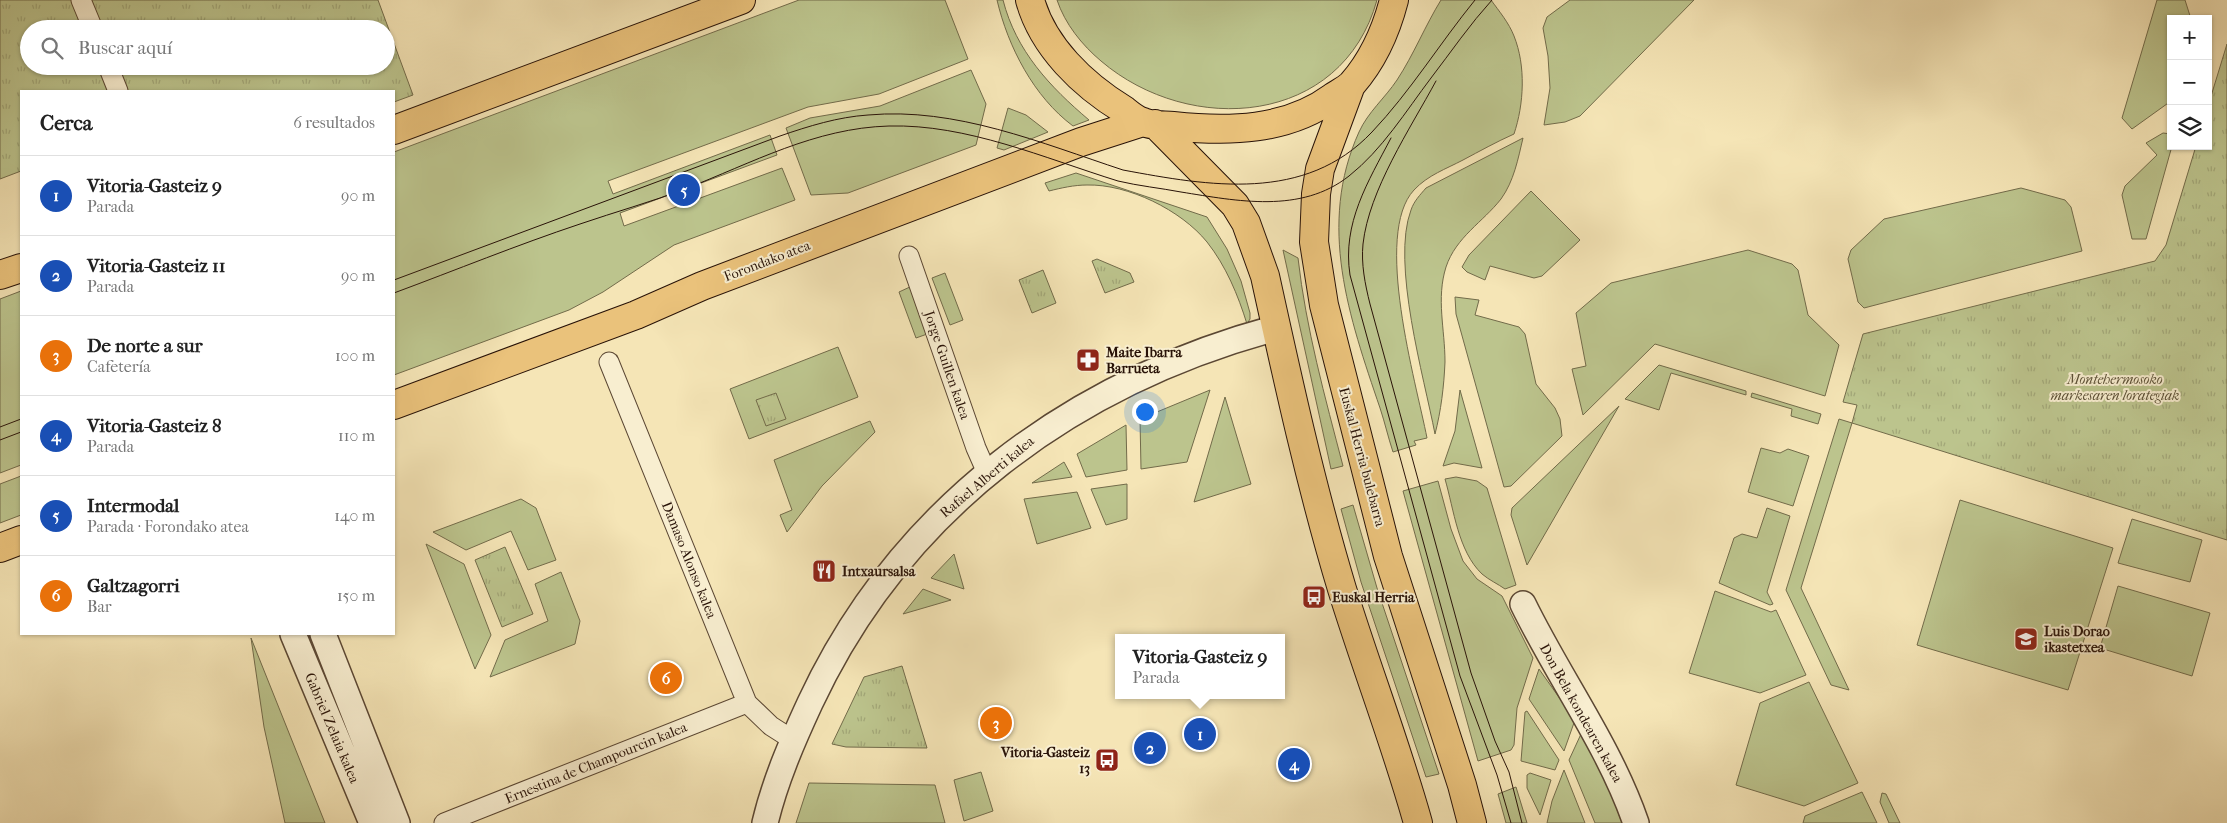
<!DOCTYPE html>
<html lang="es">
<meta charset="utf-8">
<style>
body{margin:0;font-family:"IM FELL French Canon",serif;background:#f6f6f6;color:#222}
.controls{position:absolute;right:15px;top:15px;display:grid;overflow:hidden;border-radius:0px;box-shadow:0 1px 4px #0004}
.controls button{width:45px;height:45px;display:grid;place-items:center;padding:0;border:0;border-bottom:1px solid #e0e0e0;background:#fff;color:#222;font:25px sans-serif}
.you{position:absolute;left:1144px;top:411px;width:18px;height:18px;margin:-12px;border:4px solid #fff;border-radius:50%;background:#1a73e8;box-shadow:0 0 0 8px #1a73e833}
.badge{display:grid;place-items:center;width:32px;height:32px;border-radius:50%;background:#8f2418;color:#fff;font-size:16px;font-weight:700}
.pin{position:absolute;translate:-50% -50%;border:2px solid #fff;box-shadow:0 1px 5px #0006}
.popup{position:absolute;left:1115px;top:634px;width:170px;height:65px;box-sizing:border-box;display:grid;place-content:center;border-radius:0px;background:#fff;filter:drop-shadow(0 1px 4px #0005);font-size:16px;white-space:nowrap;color:#767676}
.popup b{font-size:19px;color:#222}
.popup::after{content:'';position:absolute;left:50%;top:100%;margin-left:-10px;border:10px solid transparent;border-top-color:#fff}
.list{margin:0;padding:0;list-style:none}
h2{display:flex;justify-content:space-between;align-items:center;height:65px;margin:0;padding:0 20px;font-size:21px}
h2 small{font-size:16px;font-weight:400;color:#767676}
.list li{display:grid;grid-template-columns:32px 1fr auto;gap:15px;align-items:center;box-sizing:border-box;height:80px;padding:0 20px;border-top:1px solid #e0e0e0}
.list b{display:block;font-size:19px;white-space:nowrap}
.list p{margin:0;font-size:16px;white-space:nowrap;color:#767676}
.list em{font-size:16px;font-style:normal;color:#767676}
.icon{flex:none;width:28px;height:28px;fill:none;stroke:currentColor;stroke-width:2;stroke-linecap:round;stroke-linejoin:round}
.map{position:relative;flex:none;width:2227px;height:823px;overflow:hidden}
.search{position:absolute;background:#fff;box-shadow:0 1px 4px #0004;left:20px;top:20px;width:375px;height:55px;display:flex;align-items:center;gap:12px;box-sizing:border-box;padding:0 18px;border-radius:28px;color:#767676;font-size:19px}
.panel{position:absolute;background:#fff;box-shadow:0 1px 4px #0004;left:20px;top:90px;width:375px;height:545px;border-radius:0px}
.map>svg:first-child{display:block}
.grass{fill:#bcc48d;stroke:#726b4a}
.park{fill:url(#park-tufts);stroke:#726b4a;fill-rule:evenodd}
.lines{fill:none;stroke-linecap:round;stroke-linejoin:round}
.pedestrian-casing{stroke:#5b4733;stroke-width:21}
.minor-casing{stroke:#5b4733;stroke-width:28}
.primary-casing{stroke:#281207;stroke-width:30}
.pedestrian{stroke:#f8eed0;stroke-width:19}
.minor{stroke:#f8eed0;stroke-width:25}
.primary{stroke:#eac27b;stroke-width:28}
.tram{stroke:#281207;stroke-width:1}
.labels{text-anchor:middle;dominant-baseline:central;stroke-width:4;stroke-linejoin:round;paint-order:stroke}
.street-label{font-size:14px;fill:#281207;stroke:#f8eed0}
.poi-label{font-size:14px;font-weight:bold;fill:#281207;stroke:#f8eed0;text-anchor:start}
.park-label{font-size:14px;font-style:italic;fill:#5c5036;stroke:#f8eed0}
</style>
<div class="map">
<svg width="2227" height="823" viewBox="0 0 2227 823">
<defs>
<pattern id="park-tufts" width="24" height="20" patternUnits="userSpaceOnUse" patternTransform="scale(1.25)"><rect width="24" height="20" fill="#bcc48d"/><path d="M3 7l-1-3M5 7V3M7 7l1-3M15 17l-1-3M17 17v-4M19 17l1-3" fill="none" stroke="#a2a778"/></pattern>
</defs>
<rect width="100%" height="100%" fill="#f5e5b6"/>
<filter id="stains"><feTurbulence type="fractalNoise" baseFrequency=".004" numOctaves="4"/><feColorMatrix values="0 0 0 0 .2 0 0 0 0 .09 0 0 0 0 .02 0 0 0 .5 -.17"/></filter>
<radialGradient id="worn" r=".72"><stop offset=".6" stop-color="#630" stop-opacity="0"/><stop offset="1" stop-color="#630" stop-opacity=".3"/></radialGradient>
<path class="grass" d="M799,0H945L968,59L879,94L808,107L608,181L613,194L770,135L777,155L620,213L624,226L782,168L795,200L674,245L603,292L569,310L394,375V152Z
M997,0H1003C1016,51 1050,87 1089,120L1073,126C1034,97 1008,47 997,0Z
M1057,0H1377C1342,126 1190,137 1101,61C1082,45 1065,24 1057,0Z
M1441,0H1491C1499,11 1509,23 1514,36C1526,66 1524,104 1514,134C1496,142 1480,151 1463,160C1446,169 1428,175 1414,190C1373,234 1416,382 1427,438L1414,441L1416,445L1393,452C1388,437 1385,423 1380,408C1349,317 1317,225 1359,132C1368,112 1385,98 1397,80C1414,54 1425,26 1441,0Z
M1570,0H1694L1580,116L1565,122L1544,125L1550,88L1548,56L1543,28L1547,17Z
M2157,0H2185L2191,19H2171V101L2132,129L2122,118Z
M971,70L986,104L976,145L848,193L811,195L786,128L810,118L880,106Z
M1008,108L1026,115L1048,132L1004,150L997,148Z
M2163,133L2171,134V146H2172L2146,239H2132L2122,195L2125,186L2157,155L2146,143Z
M1523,138C1518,159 1514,181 1501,199C1483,222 1456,237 1446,267C1436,299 1445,329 1445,362C1444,386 1441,411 1435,434C1424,377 1391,263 1411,210C1414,201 1420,195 1426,188Z
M1076,173L1207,217L1227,249L1241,281L1250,313V319L1247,324C1238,295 1226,266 1207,242C1181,210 1128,184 1087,185C1074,185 1061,188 1049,191L1045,183Z
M2021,188L2065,200L2071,207L2082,251L1864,308L1858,302L1848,259L1851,250L1884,219Z
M1531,191L1580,240L1542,276L1534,278L1490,266L1485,280L1467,272L1462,267L1469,255Z
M1283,250L1298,258C1306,329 1325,397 1343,466L1331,469Z
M1748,250L1792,264L1798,270L1808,315L1839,345L1825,396L1655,344L1583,415L1572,369L1586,366L1576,313L1611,283Z
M945,273L963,320L950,325L932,278Z
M912,286L930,333L916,338L899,292Z
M21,291V465L0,473V299Z
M1455,297L1479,300L1475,315L1519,327L1525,334L1536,384L1555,408L1560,419L1562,436L1511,486L1504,487L1456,314Z
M838,347L858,397L749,439L730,389Z
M1659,365L1746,391V395L1671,373L1659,410L1625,399Z
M1210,390L1187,462L1141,469L1140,419Z
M1460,390L1482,468L1454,463L1443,466L1455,431Z
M1752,393L1821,414L1818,424L1791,416L1792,409L1751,397Z
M1225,397L1251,484L1194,502Z
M1619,406L1527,565L1511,515L1512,508Z
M1839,419L1852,423L1801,588L1849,690L1831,685L1786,590Z
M870,421L875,432L822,486L787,532L780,515L792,510L774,460Z
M1126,425L1127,470L1086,477L1077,454Z
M1761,448L1780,453L1788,449L1809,456L1793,506L1748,492Z
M1064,462L1072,477L1032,483Z
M21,476V515L0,523V484Z
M1456,477L1477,481L1487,488L1516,585L1505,589C1498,584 1489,580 1482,574C1458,551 1454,510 1445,479Z
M1438,481L1451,529L1463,561L1477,579L1502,596L1533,658L1517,708L1514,745L1511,750L1478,761L1403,491Z
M1127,484V519L1106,525L1091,489Z
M1077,492L1091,528L1037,544L1024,499Z
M521,499L536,508L556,560L528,570L511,531L466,550L433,532Z
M1960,500L2113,548L2068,690L1917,645Z
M1353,505L1377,588L1439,774L1426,777L1361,582L1341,509Z
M1767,508L1790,516L1767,592L1773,604L1770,605L1719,583L1734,538L1742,534L1757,538Z
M2132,519L2202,540L2190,582L2118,563Z
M426,544L464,564L491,635L475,669Z
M954,554L964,589L931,578Z
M561,572L580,621L575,644L490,677L505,640L548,621L535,584Z
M2118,586L2210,613L2192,676L2100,648Z
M923,589L951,600L903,614Z
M1715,591L1771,612L1776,610L1806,675L1760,693L1689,673Z
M251,638L325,823H285L264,727Z
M1539,669L1575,720L1564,751L1529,699Z
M1809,682L1858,783L1804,806L1736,785L1760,703Z
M1527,711L1559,760L1555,770L1521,761L1525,712Z
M1581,734H1583L1611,793L1622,823H1595L1569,760Z
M1564,770L1585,823H1547L1552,801Z
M981,772L993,811L964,821L954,780Z
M1530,773L1551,780L1540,815L1527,788V775Z
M809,783L935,785L945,823H796Z
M1516,787L1527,823H1506L1498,794Z
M1862,792L1877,823H1803L1805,816Z
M1882,793L1886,794L1900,823H1889L1880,802Z"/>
<path class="park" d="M0,0H378L413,95L394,102V91H21V171L0,179ZM29,29H386V66H29Z
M2227,44V540L1852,423L1857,405L1843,402L1863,334L2155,261L2166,245L2196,146H2208V106Z
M1097,259L1130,273L1134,282L1105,293L1092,261Z
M1043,270L1056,303L1032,313L1019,280Z
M776,393L786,419L766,426L756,400Z
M505,547L533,614L502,627L475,560Z
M902,666L927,748L846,747L832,744L864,677Z"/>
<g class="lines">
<g class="pedestrian-casing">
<path id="pedestrian" d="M81,0L93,29
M108,66L118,91
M909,256L976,448L987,473
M609,362L747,703L771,726L793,740
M444,823L747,703"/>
</g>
<g class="minor-casing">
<path id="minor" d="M1523,604C1559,678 1609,745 1636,823
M293,634L372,823
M323,634L397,823
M765,823C775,781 792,742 810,703C901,508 1072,383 1276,328"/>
</g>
<g class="primary-casing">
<path id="primary" d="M1030,0C1043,47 1083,85 1124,110C1129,114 1136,120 1143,122C1152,126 1164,125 1173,126C1228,132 1287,131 1333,97C1339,93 1347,89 1352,84C1373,60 1386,31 1394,0
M1351,85L1320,169L1316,194L1314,242L1324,305L1388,556L1462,785L1472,823
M1155,124L1235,205L1246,223L1265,276C1288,381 1311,486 1342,589C1366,667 1396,744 1418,823
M394,130L741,0
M0,275L21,268
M394,405L636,315L702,286L1081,142L1143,122
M0,548L21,540"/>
</g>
<use href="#pedestrian" class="pedestrian"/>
<use href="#minor" class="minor"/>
<use href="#primary" class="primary"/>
<path class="tram" d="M1436,81C1410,129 1369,190 1363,244C1361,264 1365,284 1370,304L1471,673L1495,741L1509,772L1522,823
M1391,138C1368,182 1342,223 1350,275L1460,676L1497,775L1511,823
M394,280L780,136C809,126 838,117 868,115C956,107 1041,143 1123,170C1209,186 1305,203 1372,132C1410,92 1440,43 1475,0
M394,293C456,270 517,245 580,224C615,212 651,202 685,189C752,163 815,128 889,126C967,124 1044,158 1118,181C1139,186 1160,188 1181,192C1237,201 1301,214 1349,176C1382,150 1406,111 1431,78C1451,52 1470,24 1492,0
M0,427L21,419
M0,440L21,432"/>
</g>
<defs>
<g id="pharmacy-square" transform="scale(1.25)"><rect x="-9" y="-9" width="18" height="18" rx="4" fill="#8f2418" stroke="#f8eed0"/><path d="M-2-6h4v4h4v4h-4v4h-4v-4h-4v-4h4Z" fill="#fff"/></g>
<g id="restaurant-square" transform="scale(1.25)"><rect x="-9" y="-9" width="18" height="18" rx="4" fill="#8f2418" stroke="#f8eed0"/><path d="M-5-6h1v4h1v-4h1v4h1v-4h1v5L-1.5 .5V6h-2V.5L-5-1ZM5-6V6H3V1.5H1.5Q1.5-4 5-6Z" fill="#fff"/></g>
<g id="bus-square" transform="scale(1.25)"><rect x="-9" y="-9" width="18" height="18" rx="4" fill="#8f2418" stroke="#f8eed0"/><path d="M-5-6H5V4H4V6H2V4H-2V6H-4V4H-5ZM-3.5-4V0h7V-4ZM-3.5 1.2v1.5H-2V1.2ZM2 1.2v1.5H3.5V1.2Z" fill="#fff"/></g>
<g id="school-square" transform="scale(1.25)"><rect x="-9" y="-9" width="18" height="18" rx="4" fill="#8f2418" stroke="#f8eed0"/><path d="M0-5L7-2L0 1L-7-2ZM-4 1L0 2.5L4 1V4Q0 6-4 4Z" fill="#fff"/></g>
</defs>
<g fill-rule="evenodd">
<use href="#pharmacy-square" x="1088" y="360"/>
<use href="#restaurant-square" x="824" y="571"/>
<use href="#bus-square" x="1314" y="597"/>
<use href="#school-square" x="2026" y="639"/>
<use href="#bus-square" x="1107" y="760"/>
</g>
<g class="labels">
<g class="street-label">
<text transform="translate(767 261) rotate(-21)">Forondako atea</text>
<text transform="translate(947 365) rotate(71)">Jorge Guillen kalea</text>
<text transform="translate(1362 457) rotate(75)">Euskal Herria bulebarra</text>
<text transform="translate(987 477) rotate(-40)">Rafael Alberti kalea</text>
<text transform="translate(689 560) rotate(68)">Damaso Alonso kalea</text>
<text transform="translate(1581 713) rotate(61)">Don Bela kondearen kalea</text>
<text transform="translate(332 728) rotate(67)">Gabriel Zelaia kalea</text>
<text transform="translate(596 763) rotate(-22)">Ernestina de Champourcin kalea</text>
</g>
<g class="poi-label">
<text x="1106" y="352">Maite Ibarra<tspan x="1106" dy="16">Barrueta</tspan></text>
<text x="842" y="571">Intxaursalsa</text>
<text x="1332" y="597">Euskal Herria</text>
<text x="2044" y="631">Luis Dorao<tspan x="2044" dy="16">ikastetxea</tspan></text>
<text x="1090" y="752" text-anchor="end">Vitoria-Gasteiz<tspan x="1090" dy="16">13</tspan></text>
</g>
<g class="park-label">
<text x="2115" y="379">Montehermosoko<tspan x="2115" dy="16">markesaren lorategiak</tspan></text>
</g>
</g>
<rect width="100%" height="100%" filter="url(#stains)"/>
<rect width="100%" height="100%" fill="url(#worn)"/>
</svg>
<div class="controls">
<button>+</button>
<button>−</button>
<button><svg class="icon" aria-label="layers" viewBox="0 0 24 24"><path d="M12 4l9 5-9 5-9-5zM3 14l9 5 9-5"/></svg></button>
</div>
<div class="you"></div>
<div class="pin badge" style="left:1200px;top:734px;background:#1a4fb4">1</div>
<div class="popup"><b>Vitoria-Gasteiz 9</b>Parada</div>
<div class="pin badge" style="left:1150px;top:748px;background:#1a4fb4">2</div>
<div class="pin badge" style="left:996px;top:723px;background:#e8710a">3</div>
<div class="pin badge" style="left:1294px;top:764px;background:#1a4fb4">4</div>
<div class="pin badge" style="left:684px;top:190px;background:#1a4fb4">5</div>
<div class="pin badge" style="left:666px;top:678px;background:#e8710a">6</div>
<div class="search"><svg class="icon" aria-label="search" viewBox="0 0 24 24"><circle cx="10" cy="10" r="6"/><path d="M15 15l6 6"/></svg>Buscar aquí</div>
<section class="panel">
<h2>Cerca<small>6 resultados</small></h2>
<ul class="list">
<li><span class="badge" style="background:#1a4fb4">1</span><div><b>Vitoria-Gasteiz 9</b><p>Parada</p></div><em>90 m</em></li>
<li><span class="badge" style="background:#1a4fb4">2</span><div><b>Vitoria-Gasteiz 11</b><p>Parada</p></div><em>90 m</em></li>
<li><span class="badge" style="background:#e8710a">3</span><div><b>De norte a sur</b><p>Cafetería</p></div><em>100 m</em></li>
<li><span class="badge" style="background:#1a4fb4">4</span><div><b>Vitoria-Gasteiz 8</b><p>Parada</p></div><em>110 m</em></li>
<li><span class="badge" style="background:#1a4fb4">5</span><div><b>Intermodal</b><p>Parada · Forondako atea</p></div><em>140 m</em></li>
<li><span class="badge" style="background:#e8710a">6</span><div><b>Galtzagorri</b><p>Bar</p></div><em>150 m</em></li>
</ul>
</section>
</div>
